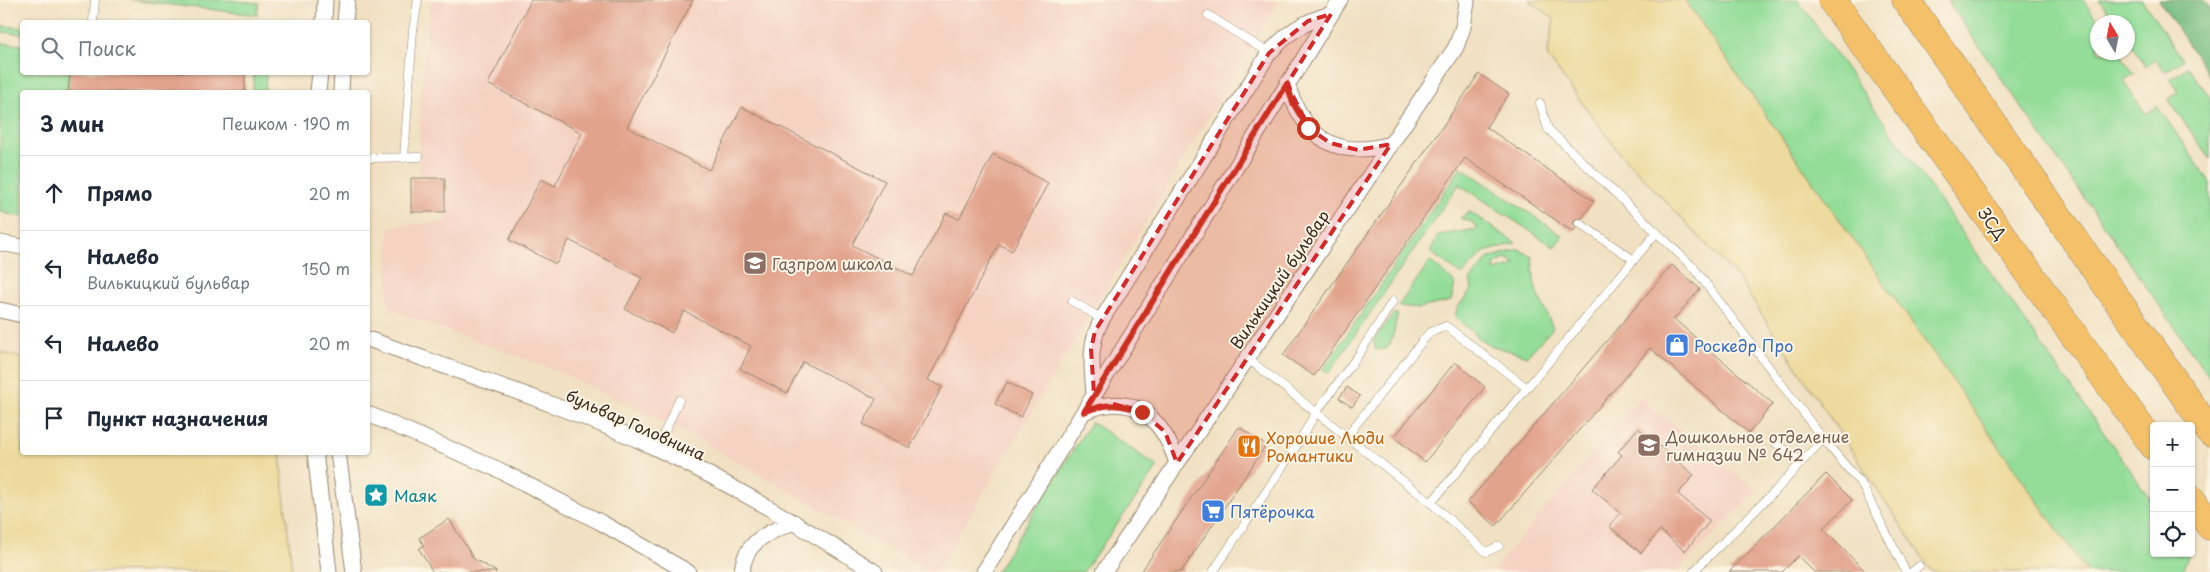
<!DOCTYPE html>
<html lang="ru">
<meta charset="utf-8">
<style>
body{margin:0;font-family:"Playpen Sans",sans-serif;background:#f2f2f3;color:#1f2937}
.controls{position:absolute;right:15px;bottom:15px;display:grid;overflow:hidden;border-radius:5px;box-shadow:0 1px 4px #0004}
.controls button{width:45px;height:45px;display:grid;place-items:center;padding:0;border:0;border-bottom:1px solid #e0e1e3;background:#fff;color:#1f2937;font:25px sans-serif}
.compass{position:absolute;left:2090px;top:15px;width:45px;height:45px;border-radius:50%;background:#fff;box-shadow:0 1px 4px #0004;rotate:350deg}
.stop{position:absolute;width:15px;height:15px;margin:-11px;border:4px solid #c8321e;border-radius:50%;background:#fff}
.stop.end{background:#c8321e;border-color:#fff;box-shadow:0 1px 5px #0008}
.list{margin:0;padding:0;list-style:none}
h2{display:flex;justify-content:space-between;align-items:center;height:65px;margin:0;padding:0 20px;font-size:21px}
h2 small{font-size:16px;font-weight:400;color:#747a83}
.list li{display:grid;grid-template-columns:32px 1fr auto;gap:15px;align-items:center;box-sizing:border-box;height:75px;padding:0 20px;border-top:1px solid #e0e1e3}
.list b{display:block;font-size:19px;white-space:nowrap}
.list p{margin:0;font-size:16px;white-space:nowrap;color:#747a83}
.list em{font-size:16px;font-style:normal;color:#747a83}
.icon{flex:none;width:28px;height:28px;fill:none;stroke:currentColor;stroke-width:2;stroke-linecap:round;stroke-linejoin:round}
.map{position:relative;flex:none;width:2210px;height:572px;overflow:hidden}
.search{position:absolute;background:#fff;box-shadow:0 1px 4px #0004;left:20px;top:20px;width:350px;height:55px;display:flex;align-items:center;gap:12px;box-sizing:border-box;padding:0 18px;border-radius:5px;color:#747a83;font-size:19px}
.panel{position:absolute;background:#fff;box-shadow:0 1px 4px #0004;left:20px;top:90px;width:350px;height:365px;border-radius:5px}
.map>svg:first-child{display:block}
.built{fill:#f5d2c2}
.green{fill:#93dd98;stroke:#67845b;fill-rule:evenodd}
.forest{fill:#76bc80;stroke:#58734f}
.sand{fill:#eeda9e;stroke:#94825e}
.building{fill:#e2a38c}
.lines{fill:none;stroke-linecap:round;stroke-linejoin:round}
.service-casing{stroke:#968670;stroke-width:9}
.minor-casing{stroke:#968670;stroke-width:17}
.motorway-casing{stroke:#968670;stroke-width:29}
.service{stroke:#fff;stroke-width:8}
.minor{stroke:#fff;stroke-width:15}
.motorway{stroke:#f4c16b;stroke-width:28}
.route{stroke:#c8321e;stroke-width:6}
.marked{fill:#d62828;fill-opacity:0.2;stroke:#d62828;stroke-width:4;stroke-dasharray:10 6;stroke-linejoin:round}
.labels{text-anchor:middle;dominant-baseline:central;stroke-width:4;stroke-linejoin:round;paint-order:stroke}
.street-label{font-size:16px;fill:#3b2a1e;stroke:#fcf5e5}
.education-label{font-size:16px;fill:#785e54;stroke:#fcf5e5;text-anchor:start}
.shop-label{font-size:16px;fill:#366cbe;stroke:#fcf5e5;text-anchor:start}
.food-label{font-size:16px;fill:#c56008;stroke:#fcf5e5;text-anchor:start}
.culture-label{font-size:16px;fill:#0d838f;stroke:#fcf5e5;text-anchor:start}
</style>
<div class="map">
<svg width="2210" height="572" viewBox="0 0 2210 572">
<rect width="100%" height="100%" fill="#fcf5e5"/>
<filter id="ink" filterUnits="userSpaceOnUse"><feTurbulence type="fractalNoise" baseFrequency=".02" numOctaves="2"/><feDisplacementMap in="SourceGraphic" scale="10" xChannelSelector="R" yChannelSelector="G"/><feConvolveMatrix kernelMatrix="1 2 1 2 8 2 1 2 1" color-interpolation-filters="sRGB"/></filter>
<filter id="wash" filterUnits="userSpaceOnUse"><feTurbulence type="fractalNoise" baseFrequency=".0096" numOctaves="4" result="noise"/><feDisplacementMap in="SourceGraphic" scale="20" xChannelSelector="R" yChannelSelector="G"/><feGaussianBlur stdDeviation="1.12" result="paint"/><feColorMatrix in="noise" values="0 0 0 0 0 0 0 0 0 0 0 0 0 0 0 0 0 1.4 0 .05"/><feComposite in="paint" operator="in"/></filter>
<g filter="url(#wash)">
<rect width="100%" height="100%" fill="#f1e1c2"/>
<path class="built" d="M431,0H1279L936,572H930L692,436L557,371L391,310L388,299L389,227L448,221V177L419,178L420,99Z
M1640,398L1758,491L1676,572H1491Z"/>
<path class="green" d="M130,0H230L259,3L257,15Z
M1685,0H1798L2154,504V553L2189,554L2182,572H2087Z
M1947,0H2083L2099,22L2098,52L2120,53L2134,74L2123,81L2146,114L2157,106L2210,182V378Z
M2099,0H2142L2183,60L2165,72L2156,59L2146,66L2128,40V22H2115Z
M3,26L22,28V34L2,32Z
M0,43L22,45V72L70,73L68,92H22V217L0,212Z
M2188,67L2210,97V159L2168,99L2179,92L2170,79Z
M254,74L266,75L265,92H253Z
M1461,167L1563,236L1554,247L1459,184L1329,373L1323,370Z
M1470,212L1516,243L1484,252L1462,275L1430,252L1438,235L1478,229L1472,222L1460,218Z
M1519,249L1532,257L1535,287L1553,328L1527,356L1486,344L1455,317L1457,308L1472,289L1470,280L1489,258ZM1507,258L1516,265L1494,271L1495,264Z
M1430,261L1455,283L1451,301L1419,308L1398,306Z
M1393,314H1398C1394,326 1394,341 1386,349L1375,350L1374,340Z
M1091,422L1158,467L1083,572H996Z"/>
<path class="forest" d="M2159,0H2204L2210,8V77Z"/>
<path class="sand" d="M1529,0H1685L2087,572H1932L1737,277L1619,152L1547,56L1554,19Z
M0,352L22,358V452L280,453L292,572H0Z"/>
<g id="blocks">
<path class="building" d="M531,0H693L627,127L709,170L742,107L885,181L852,245L913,276L946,213L959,219L993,154L1048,183L1012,251L999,244L928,380L942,387L910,448L863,424L876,399L803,362L787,393L740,369L751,346L684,311L672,333L625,309L642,278L569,240L556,264L509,240L541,179L555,186L582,133L488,84Z
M70,72H245V92L108,91V92H68Z
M1479,74L1509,94L1486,127L1594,201L1582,218L1575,219L1573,223L1576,228L1573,232L1465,158L1314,376L1283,355Z
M411,178H445V212H411Z
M1672,265L1700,289L1674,319L1773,404L1749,433L1650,348L1496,526L1468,502Z
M1455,362L1485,387L1425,462L1394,437Z
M1007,382L1032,395L1021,417L995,404Z
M1347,387L1360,396L1352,407L1339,398Z
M1239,427L1266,445L1181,572H1141Z
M1638,428L1694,475L1678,494L1710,521L1685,551L1660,530L1641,553L1609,526L1620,513L1592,489L1622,455L1618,452Z
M1826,474L1852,500L1823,529L1866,572H1814L1798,556L1782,572H1729Z
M449,519L474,559L497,572H433L419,549L424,545L419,538Z"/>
</g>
</g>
<g filter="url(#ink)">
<use href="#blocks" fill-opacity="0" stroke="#968670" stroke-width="1"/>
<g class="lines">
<g class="service-casing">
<path id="service" d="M1208,15L1269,53
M93,22L95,0
M1540,103L1548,129L1694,268L1823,439L1862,485L1906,572
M368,158L419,157
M404,158L413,30L418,0
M1579,223L1634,260
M1072,301L1102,319
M1247,358L1431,503L1486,552L1499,546
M1346,437L1429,333L1446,326L1527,388
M1774,442L1801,462
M657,449L679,400
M1431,503L1657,232
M1213,572L1299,442L1315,414L1359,354L1393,301
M1693,572L1776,490L1823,439
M1912,572L1919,566"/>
</g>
<g class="minor-casing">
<path id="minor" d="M324,22L325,0
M345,22L347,0
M1287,84C1304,138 1336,160 1391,144
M318,92L320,72
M341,92L342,72
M0,243L22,247
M0,310L22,315
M368,339C465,374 564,405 658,449C733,485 804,528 875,572
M1094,394C1092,366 1088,345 1102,319L1269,53C1290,31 1301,23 1331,14
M1084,412C1133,390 1162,417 1177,463
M368,414L497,469L600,522L688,572
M315,452L329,572
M338,452L354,572
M742,572C744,541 769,532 794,522
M984,572L1340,0
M1104,572L1456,47L1463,27L1467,2L1466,0"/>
</g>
<g class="motorway-casing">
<path id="motorway" d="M1832,0L2154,446
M1906,0L2210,432
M2191,499L2210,526"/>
</g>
<use href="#service" class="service"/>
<use href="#minor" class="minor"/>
<use href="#motorway" class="motorway"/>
</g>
</g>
<g class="lines" filter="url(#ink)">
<path class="route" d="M1142,412C1121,403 1105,403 1084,412L1287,84L1293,103L1308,128"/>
</g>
<path class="marked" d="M1331,14L1287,84L1309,128L1330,143L1358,150L1391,144L1177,463L1165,432L1142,412L1113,404L1084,412L1094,394L1091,349L1095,331L1269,53L1308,21Z"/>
<defs>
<g id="school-square" transform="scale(1.25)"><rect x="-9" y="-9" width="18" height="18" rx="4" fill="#8d6e63" stroke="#fcf5e5"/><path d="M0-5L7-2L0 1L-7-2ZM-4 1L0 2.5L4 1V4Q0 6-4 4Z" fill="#fff"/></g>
<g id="shop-square" transform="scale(1.25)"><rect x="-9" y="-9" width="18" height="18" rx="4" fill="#3f7fe0" stroke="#fcf5e5"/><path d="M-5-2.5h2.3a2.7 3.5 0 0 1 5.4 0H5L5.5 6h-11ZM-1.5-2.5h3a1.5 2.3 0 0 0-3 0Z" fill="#fff"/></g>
<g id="restaurant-square" transform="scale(1.25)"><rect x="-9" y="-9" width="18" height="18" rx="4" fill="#e8710a" stroke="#fcf5e5"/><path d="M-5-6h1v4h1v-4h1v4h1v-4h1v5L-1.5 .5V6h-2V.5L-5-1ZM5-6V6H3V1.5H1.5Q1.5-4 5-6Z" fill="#fff"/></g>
<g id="sight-square" transform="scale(1.25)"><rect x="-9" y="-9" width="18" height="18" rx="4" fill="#0f9aa8" stroke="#fcf5e5"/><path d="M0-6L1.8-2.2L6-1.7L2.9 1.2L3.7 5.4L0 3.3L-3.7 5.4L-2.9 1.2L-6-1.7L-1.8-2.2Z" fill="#fff"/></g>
<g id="supermarket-square" transform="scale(1.25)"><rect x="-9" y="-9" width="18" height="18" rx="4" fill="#3f7fe0" stroke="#fcf5e5"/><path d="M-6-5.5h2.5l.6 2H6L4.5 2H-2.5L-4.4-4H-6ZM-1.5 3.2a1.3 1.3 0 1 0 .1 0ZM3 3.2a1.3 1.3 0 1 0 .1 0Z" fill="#fff"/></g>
</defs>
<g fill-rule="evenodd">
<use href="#school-square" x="755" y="263"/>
<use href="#shop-square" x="1677" y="345"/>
<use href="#school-square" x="1649" y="445"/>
<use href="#restaurant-square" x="1249" y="446"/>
<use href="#sight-square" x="376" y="495"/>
<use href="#supermarket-square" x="1213" y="511"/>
</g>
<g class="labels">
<g class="street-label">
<text transform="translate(1993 223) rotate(54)">ЗСД</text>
<text transform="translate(1279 279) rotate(-56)">Вилькицкий бульвар</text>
<text transform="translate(636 424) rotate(24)">бульвар Головнина</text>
</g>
<g class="education-label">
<text x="772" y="263">Газпром школа</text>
<text x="1666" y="436">Дошкольное отделение<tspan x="1666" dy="18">гимназии № 642</tspan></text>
</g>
<g class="shop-label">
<text x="1694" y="345">Роскедр Про</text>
<text x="1230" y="511">Пятёрочка</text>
</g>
<g class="food-label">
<text x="1266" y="437">Хорошие Люди<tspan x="1266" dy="18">Романтики</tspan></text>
</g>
<g class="culture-label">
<text x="394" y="495">Маяк</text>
</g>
</g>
</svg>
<div class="controls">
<button>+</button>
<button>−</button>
<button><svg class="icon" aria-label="locate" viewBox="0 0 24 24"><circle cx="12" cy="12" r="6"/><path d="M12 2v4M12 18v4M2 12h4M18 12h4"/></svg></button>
</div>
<svg class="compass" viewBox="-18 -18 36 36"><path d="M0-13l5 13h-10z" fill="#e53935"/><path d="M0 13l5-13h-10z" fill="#747a83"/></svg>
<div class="stop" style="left:1308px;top:128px"></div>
<div class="stop end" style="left:1142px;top:412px"></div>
<div class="search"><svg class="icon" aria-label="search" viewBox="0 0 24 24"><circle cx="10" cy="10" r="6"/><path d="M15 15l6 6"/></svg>Поиск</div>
<section class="panel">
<h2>3 мин<small>Пешком · 190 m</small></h2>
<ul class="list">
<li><svg class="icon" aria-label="ahead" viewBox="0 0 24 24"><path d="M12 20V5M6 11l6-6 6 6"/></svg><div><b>Прямо</b></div><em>20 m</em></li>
<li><svg class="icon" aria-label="left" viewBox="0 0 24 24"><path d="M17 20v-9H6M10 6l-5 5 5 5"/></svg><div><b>Налево</b><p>Вилькицкий бульвар</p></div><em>150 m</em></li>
<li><svg class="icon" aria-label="left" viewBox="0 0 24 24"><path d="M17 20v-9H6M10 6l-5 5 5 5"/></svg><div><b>Налево</b></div><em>20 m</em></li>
<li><svg class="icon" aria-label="arrive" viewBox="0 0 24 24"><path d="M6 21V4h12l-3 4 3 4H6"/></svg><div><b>Пункт назначения</b></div></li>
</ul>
</section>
</div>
